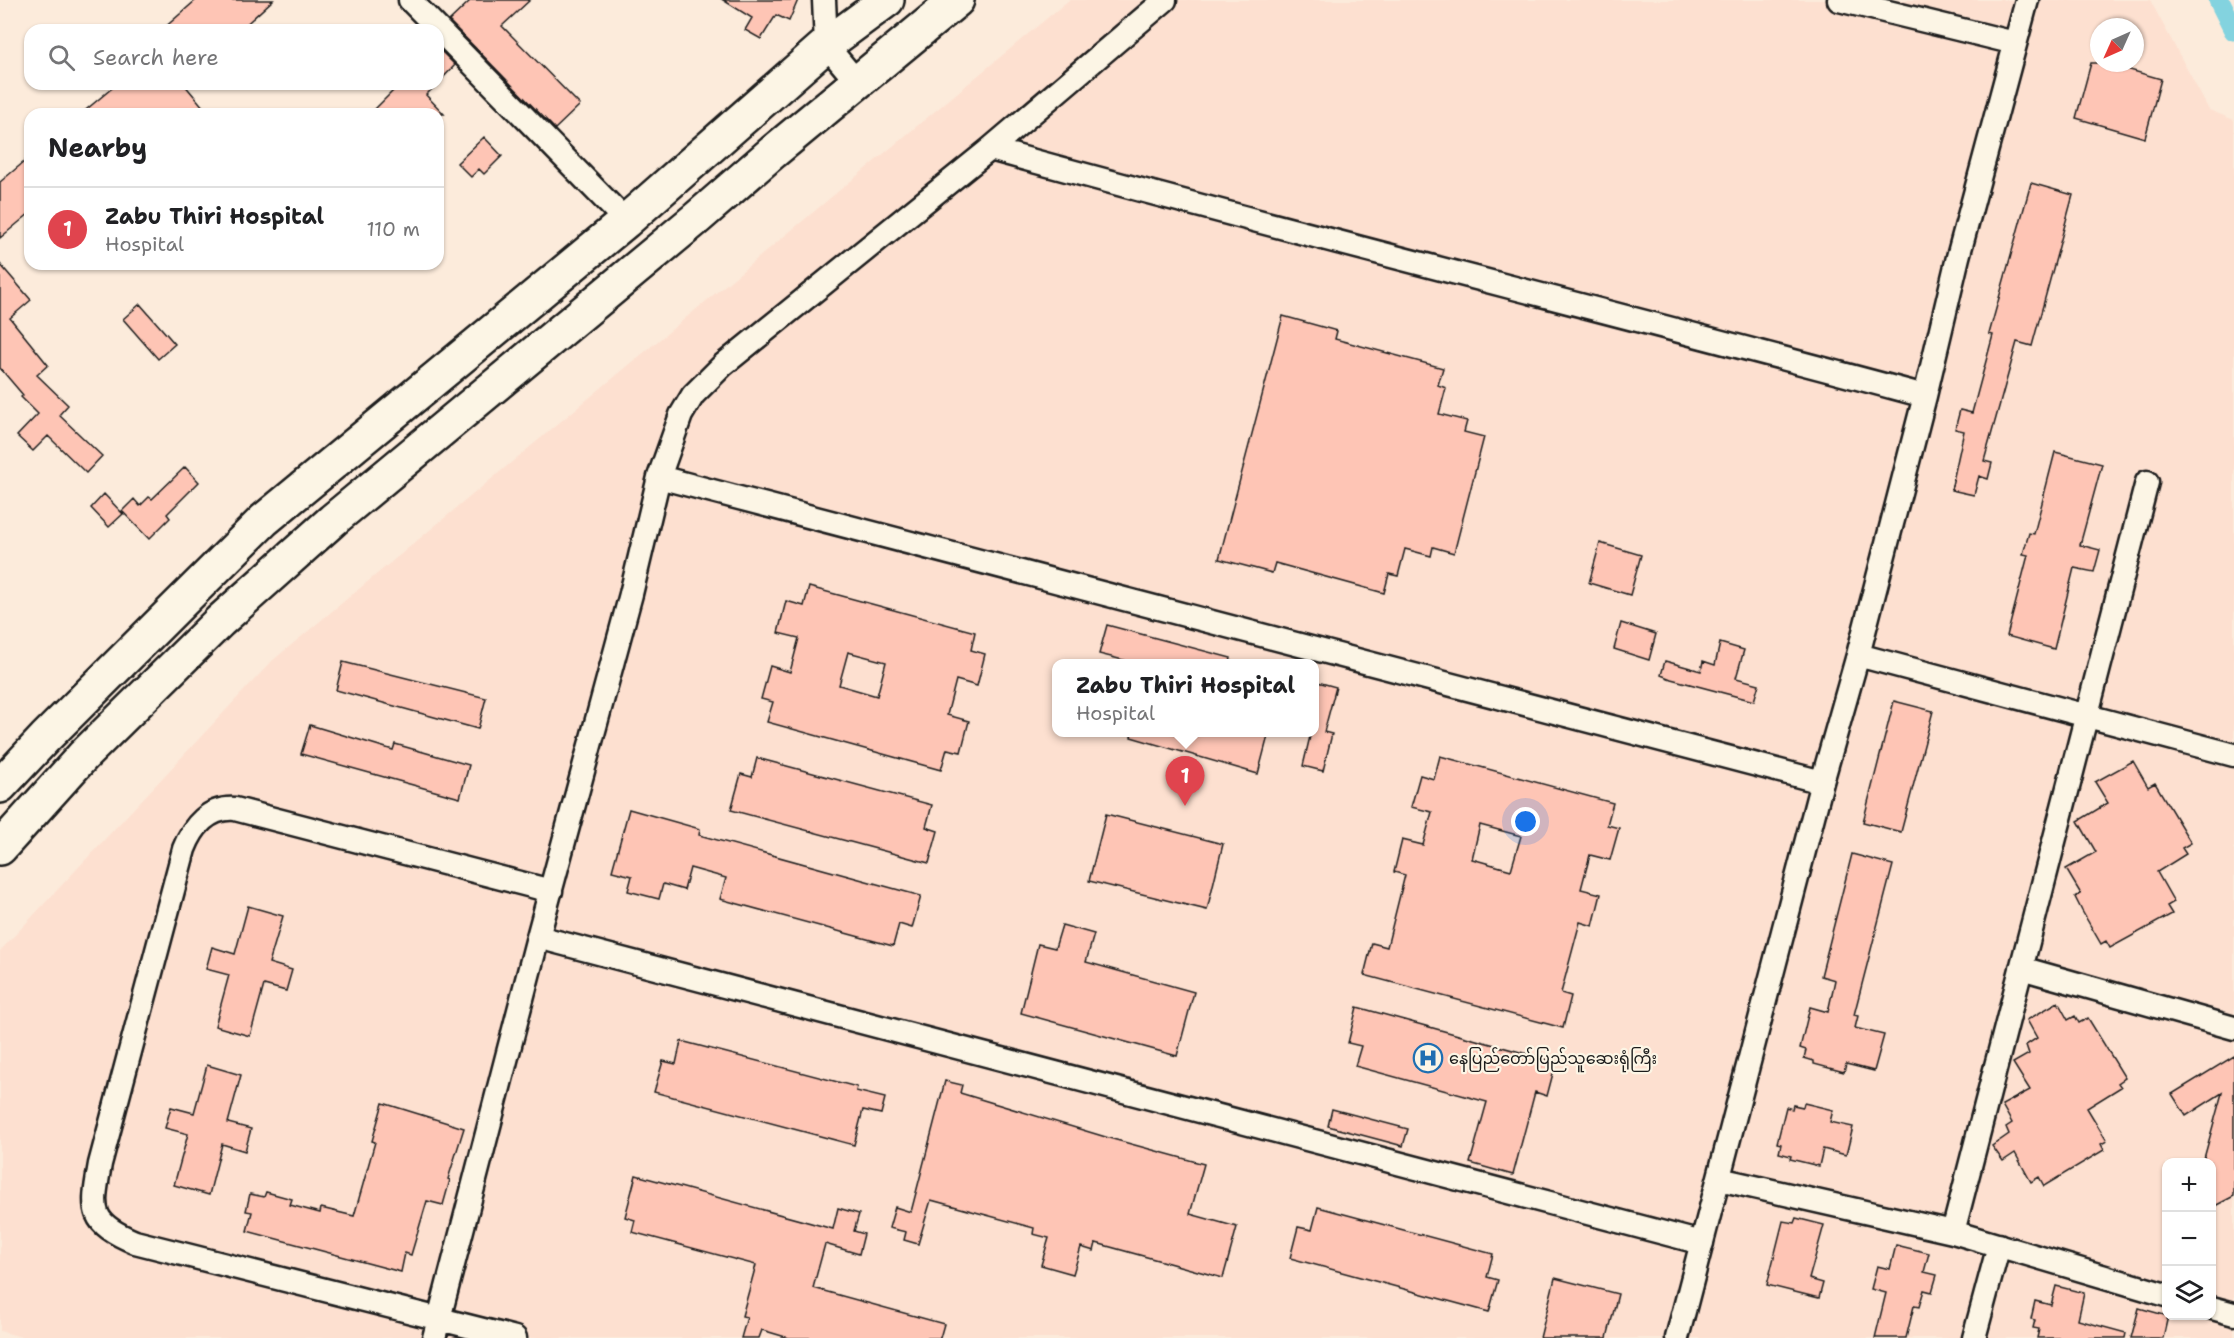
<!DOCTYPE html>
<meta charset="utf-8">
<style>
body{margin:0;font-family:"Shantell Sans","Noto Sans Myanmar",sans-serif;background:#f2f2f2;color:#202124}
.controls{position:absolute;right:18px;bottom:18px;display:grid;overflow:hidden;border-radius:12px;box-shadow:0 2px 4px #0004}
.controls button{width:54px;height:54px;display:grid;place-items:center;padding:0;border:0;border-bottom:2px solid #e0e0e0;background:#fff;color:#202124;font:30px sans-serif}
.compass{position:absolute;left:2090px;top:18px;width:54px;height:54px;border-radius:50%;background:#fff;box-shadow:0 2px 4px #0004;rotate:225deg}
.you{position:absolute;left:1526px;top:822px;width:21px;height:21px;margin:-15px;border:4px solid #fff;border-radius:50%;background:#1a73e8;box-shadow:0 0 0 9px #1a73e833}
.badge{display:grid;place-items:center;width:39px;height:39px;border-radius:50%;background:#0f766e;color:#fff;font-size:20px;font-weight:700}
.pin{position:absolute;translate:-50% -50px;filter:drop-shadow(0 2px 3px #0008)}
.pin::after{content:'';position:absolute;top:32px;width:21px;height:18px;background:inherit;clip-path:polygon(0 0,100% 0,50% 100%)}
.popup{position:absolute;left:1052px;top:659px;width:267px;height:78px;box-sizing:border-box;display:grid;place-content:center;border-radius:12px;background:#fff;filter:drop-shadow(0 2px 4px #0005);font-size:20px;white-space:nowrap;color:#757577}
.popup b{font-size:22px;color:#202124}
.popup::after{content:'';position:absolute;left:50%;top:100%;margin-left:-12px;border:12px solid transparent;border-top-color:#fff}
.list{margin:0;padding:0;list-style:none}
h2{display:flex;justify-content:space-between;align-items:center;height:78px;margin:0;padding:0 24px;font-size:26px}
h2 small{font-size:20px;font-weight:400;color:#757577}
.list li{display:grid;grid-template-columns:39px 1fr auto;gap:18px;align-items:center;box-sizing:border-box;height:84px;padding:0 24px;border-top:2px solid #e0e0e0}
.list b{display:block;font-size:22px;white-space:nowrap}
.list p{margin:0;font-size:20px;white-space:nowrap;color:#757577}
.list em{font-size:20px;font-style:normal;color:#757577}
.icon{flex:none;width:33px;height:33px;fill:none;stroke:currentColor;stroke-width:2;stroke-linecap:round;stroke-linejoin:round}
.map{position:relative;flex:none;width:2234px;height:1338px;overflow:hidden}
.search{position:absolute;background:#fff;box-shadow:0 2px 4px #0004;left:24px;top:24px;width:420px;height:66px;display:flex;align-items:center;gap:15px;box-sizing:border-box;padding:0 21px;border-radius:18px;color:#757577;font-size:22px}
.panel{position:absolute;background:#fff;box-shadow:0 2px 4px #0004;left:24px;top:108px;width:420px;height:162px;border-radius:18px}
.map>svg:first-child{display:block}
.built{fill:#fde0d0;fill-rule:evenodd}
.lines{fill:none;stroke-linecap:round;stroke-linejoin:round}
.canal{stroke:#83d3df;stroke-width:21}
.building{fill:#fec5b5;stroke:#1c1c1c;stroke-width:1.5;fill-rule:evenodd}
.street-casing{stroke:#1c1c1c;stroke-width:27}
.secondary-casing{stroke:#1c1c1c;stroke-width:38}
.street{stroke:#fcf5e5;stroke-width:22}
.secondary{stroke:#fcf5e5;stroke-width:33}
.labels{text-anchor:middle;dominant-baseline:central;stroke-width:4.5;stroke-linejoin:round;paint-order:stroke}
.poi-label{font-size:16px;fill:#1c1c1c;stroke:#fcf5e5;text-anchor:start}
</style>
<div class="map">
<svg width="2234" height="1338" viewBox="0 0 2234 1338">
<rect width="100%" height="100%" fill="#fcebdb"/>
<filter id="ink" filterUnits="userSpaceOnUse"><feTurbulence type="fractalNoise" baseFrequency=".0167" numOctaves="2"/><feDisplacementMap in="SourceGraphic" scale="12" xChannelSelector="R" yChannelSelector="G"/><feConvolveMatrix kernelMatrix="1 2 1 2 8 2 1 2 1" color-interpolation-filters="sRGB"/></filter>
<g filter="url(#ink)">
<path class="built" d="M1069,0H2150L2209,110L2234,120V1338H25L0,1331V951L272,661ZM2099,27H2135V63H2099ZM1056,664H1314V732H1056ZM2166,1162H2212V1316H2166Z"/>
<g class="lines">
<path class="canal" d="M2219,0L2234,30"/>
</g>
<path class="building" d="M196,0H273L240,30H162Z
M471,0H530L502,26L580,105L555,129L449,21Z
M723,0H798L789,21L776,15L761,39L745,30L752,18Z
M438,48L455,65L438,83Z
M2091,63H2116V66L2161,79L2145,138L2076,118Z
M117,84H184L209,114H81Z
M400,84H437L426,95L444,114H370Z
M484,137L502,156L484,174L479,169L471,177L457,163Z
M30,157V213L0,238V182Z
M2031,183L2073,195L2032,346L2017,342L1984,461L1992,463L1988,479L1979,476L1974,495L1951,490L1964,431L1955,429L1960,410L1972,413L1993,335L1989,334Z
M0,264L31,300L10,318L48,365L37,375L68,405L59,415L102,456L86,473L48,436L33,451L17,436L38,414L21,397L23,395L0,368Z
M140,304L175,344L158,359L123,319Z
M1283,316L1337,331L1335,339L1443,368L1438,385L1446,388L1439,414L1467,421L1464,432L1484,437L1454,553L1433,547L1431,556L1405,549L1398,576L1389,574L1384,593L1275,563L1272,573L1219,559Z
M2055,452L2102,464L2080,545L2100,550L2094,572L2074,568L2054,649L2007,636L2028,555L2023,554L2029,533L2034,534Z
M185,467L199,482L167,514L170,518L149,539L122,511L134,499L140,506L149,497L152,499Z
M104,494L123,514L109,527L91,508Z
M1600,543L1641,555L1630,595L1589,583Z
M809,587L975,632L971,650L985,654L977,686L956,680L947,715L969,721L961,752L947,749L941,770L767,722L773,702L761,699L770,666L790,672L799,638L778,633L786,601L804,606ZM848,652L886,662L877,696L839,685Z
M1621,623L1656,634L1649,660L1614,649Z
M1107,625L1231,658L1230,663H1135L1099,654Z
M1720,643L1744,650L1736,678L1759,684L1754,701L1671,679L1661,675L1665,661L1701,671L1703,661L1715,665Z
M343,662L486,698L478,729L336,690Z
M1314,681L1336,687L1324,732L1332,734L1323,771L1303,766L1311,732H1314Z
M1894,701L1933,711L1901,832L1863,822Z
M310,725L393,750L395,744L469,765L460,798L301,754Z
M1132,732H1269L1258,774L1131,737Z
M1440,756L1613,803L1607,825L1619,828L1610,860L1590,855L1581,889L1601,894L1593,926L1580,922L1561,993L1571,996L1563,1028L1364,975L1372,943L1387,947L1405,875L1394,872L1402,840L1423,845L1432,812L1411,807L1420,775L1434,779ZM1480,825L1521,836L1511,870L1472,859Z
M757,758L932,805L926,827L938,831L929,863L731,810L741,774L752,777Z
M2133,761L2148,787L2155,783L2191,843L2182,848L2186,854L2157,872L2174,902L2167,906L2172,914L2110,948L2106,941L2101,944L2082,911L2075,897L2081,894L2066,869L2096,852L2078,821L2108,803L2095,782Z
M629,809L700,829L699,835L921,896L912,928L899,924L893,946L720,899L726,878L690,868L684,890L663,884L659,899L628,891L632,876L612,871Z
M1106,814L1223,844L1207,910L1089,881Z
M1852,854L1893,865L1854,1015L1858,1016L1855,1028L1884,1035L1874,1071L1846,1064L1844,1072L1814,1064V1061L1804,1058L1806,1050L1800,1048L1810,1007L1828,1012L1835,980L1821,976Z
M248,906L283,916L269,963L292,970L286,991L264,985L250,1036L215,1026L229,975L206,969L212,947L235,954Z
M1062,925L1094,934L1086,962L1194,992L1177,1056L1021,1013L1038,944L1055,948Z
M2058,1002L2068,1020L2075,1016L2079,1023L2088,1018L2125,1078L2118,1083L2121,1087L2087,1108L2107,1141L2101,1144L2104,1150L2044,1186L2039,1177L2031,1182L2015,1153L2003,1161L1992,1146L2009,1134L2006,1127L2012,1123L2002,1105L2030,1090L2013,1063L2029,1054L2026,1045L2037,1038L2027,1020Z
M1357,1007L1556,1062L1547,1096L1535,1092L1513,1175L1470,1163L1487,1102L1355,1066L1361,1046L1348,1043Z
M681,1041L857,1087L856,1091L885,1098L881,1114L863,1110L854,1145L654,1092L663,1061L676,1064Z
M2234,1056V1196L2211,1208V1162H2203L2222,1093L2186,1116L2172,1094Z
M207,1065L241,1075L228,1123L251,1129L245,1151L222,1144L209,1195L174,1185L188,1134L165,1128L171,1107L194,1113Z
M945,1081L962,1085L960,1093L1109,1138L1204,1164L1190,1214L1237,1227L1223,1278L1096,1243L1094,1251L1081,1247L1073,1274L1041,1265L1049,1238L1033,1234L1034,1228L931,1200L918,1244L904,1240L906,1232L889,1228L895,1207L911,1212Z
M383,1103L464,1128L448,1179L450,1180L443,1205L427,1201L411,1255L405,1253L401,1272L247,1231L252,1212L246,1211L250,1194L264,1197L266,1192L292,1199L290,1205L320,1213L321,1208L354,1216L375,1142L372,1141Z
M1804,1103L1833,1110L1830,1122L1853,1127L1846,1155L1823,1149L1819,1166L1790,1159L1791,1156L1779,1153L1781,1144L1777,1143L1786,1107L1792,1109L1793,1105L1803,1107Z
M1332,1109L1408,1129L1403,1146L1328,1126Z
M636,1175L833,1229L838,1208L859,1214L854,1231L864,1234L859,1254L825,1244L813,1288L944,1324L940,1338H789L762,1330L759,1338H741L747,1317L742,1316L756,1265L632,1232L635,1220L625,1217Z
M1318,1207L1493,1254L1487,1277L1498,1280L1489,1312L1290,1258L1298,1227L1312,1230Z
M1796,1218L1824,1225L1809,1279L1823,1283L1819,1298L1767,1285L1783,1221L1794,1223Z
M1896,1245L1929,1253L1924,1272L1937,1275L1932,1292L1924,1290L1919,1307L1914,1306L1906,1338H1875L1886,1293L1871,1289L1877,1266L1890,1269Z
M1555,1278L1618,1294L1607,1338H1540Z
M2056,1286L2084,1293L2078,1320L2126,1333L2125,1338H2037L2039,1329L2033,1328L2035,1320L2031,1319L2035,1301L2051,1305Z
M2139,1308L2168,1316L2163,1338H2131Z"/>
<g class="lines">
<g class="street-casing">
<path id="street" d="M410,0L626,221
M824,0L826,45L857,82
M1839,0L2015,43
M990,149C1301,235 1614,312 1925,396
M659,477L1822,782
M1858,655L2234,755
M538,937L1702,1243
M2021,968L2234,1028
M1719,1179L1953,1232L2166,1295
M1953,1232L2147,482
M2212,1308L2234,1314
M434,1338L538,937L631,594L659,477L681,415L693,395L723,365L990,149L1165,0
M515,1338L135,1242C88,1222 92,1210 100,1164L184,849C193,826 209,807 235,809L551,891
M1677,1338L1822,782L1858,655L1925,396L1958,257L2027,0
M1974,1338L1999,1245"/>
</g>
<g class="secondary-casing">
<path id="secondary" d="M0,786L45,738L264,520L626,221L826,45L887,0
M0,848L83,756L220,621L333,520L697,218L773,152L957,0"/>
</g>
<use href="#street" class="street"/>
<use href="#secondary" class="secondary"/>
</g>
</g>
<defs>
<g id="hospital-ring" transform="scale(1.5)"><circle r="9.5" fill="#fcf5e5" stroke="#1f6fb2" stroke-width="1.5"/><path d="M-5-5h3v3.5h4V-5h3V5h-3V1.5h-4V5h-3Z" fill="#1f6fb2"/></g>
</defs>
<g fill-rule="evenodd">
<use href="#hospital-ring" x="1428" y="1058"/>
</g>
<g class="labels">
<g class="poi-label">
<text x="1449" y="1058">နေပြည်တော်ပြည်သူဆေးရုံကြီး</text>
</g>
</g>
</svg>
<div class="controls">
<button>+</button>
<button>−</button>
<button><svg class="icon" aria-label="layers" viewBox="0 0 24 24"><path d="M12 4l9 5-9 5-9-5zM3 14l9 5 9-5"/></svg></button>
</div>
<svg class="compass" viewBox="-18 -18 36 36"><path d="M0-13l5 13h-10z" fill="#e53935"/><path d="M0 13l5-13h-10z" fill="#757577"/></svg>
<div class="you"></div>
<div class="pin badge" style="left:1185px;top:806px;background:#e0444e">1</div>
<div class="popup"><b>Zabu Thiri Hospital</b>Hospital</div>
<div class="search"><svg class="icon" aria-label="search" viewBox="0 0 24 24"><circle cx="10" cy="10" r="6"/><path d="M15 15l6 6"/></svg>Search here</div>
<section class="panel">
<h2>Nearby<small></small></h2>
<ul class="list">
<li><span class="badge" style="background:#e0444e">1</span><div><b>Zabu Thiri Hospital</b><p>Hospital</p></div><em>110 m</em></li>
</ul>
</section>
</div>
